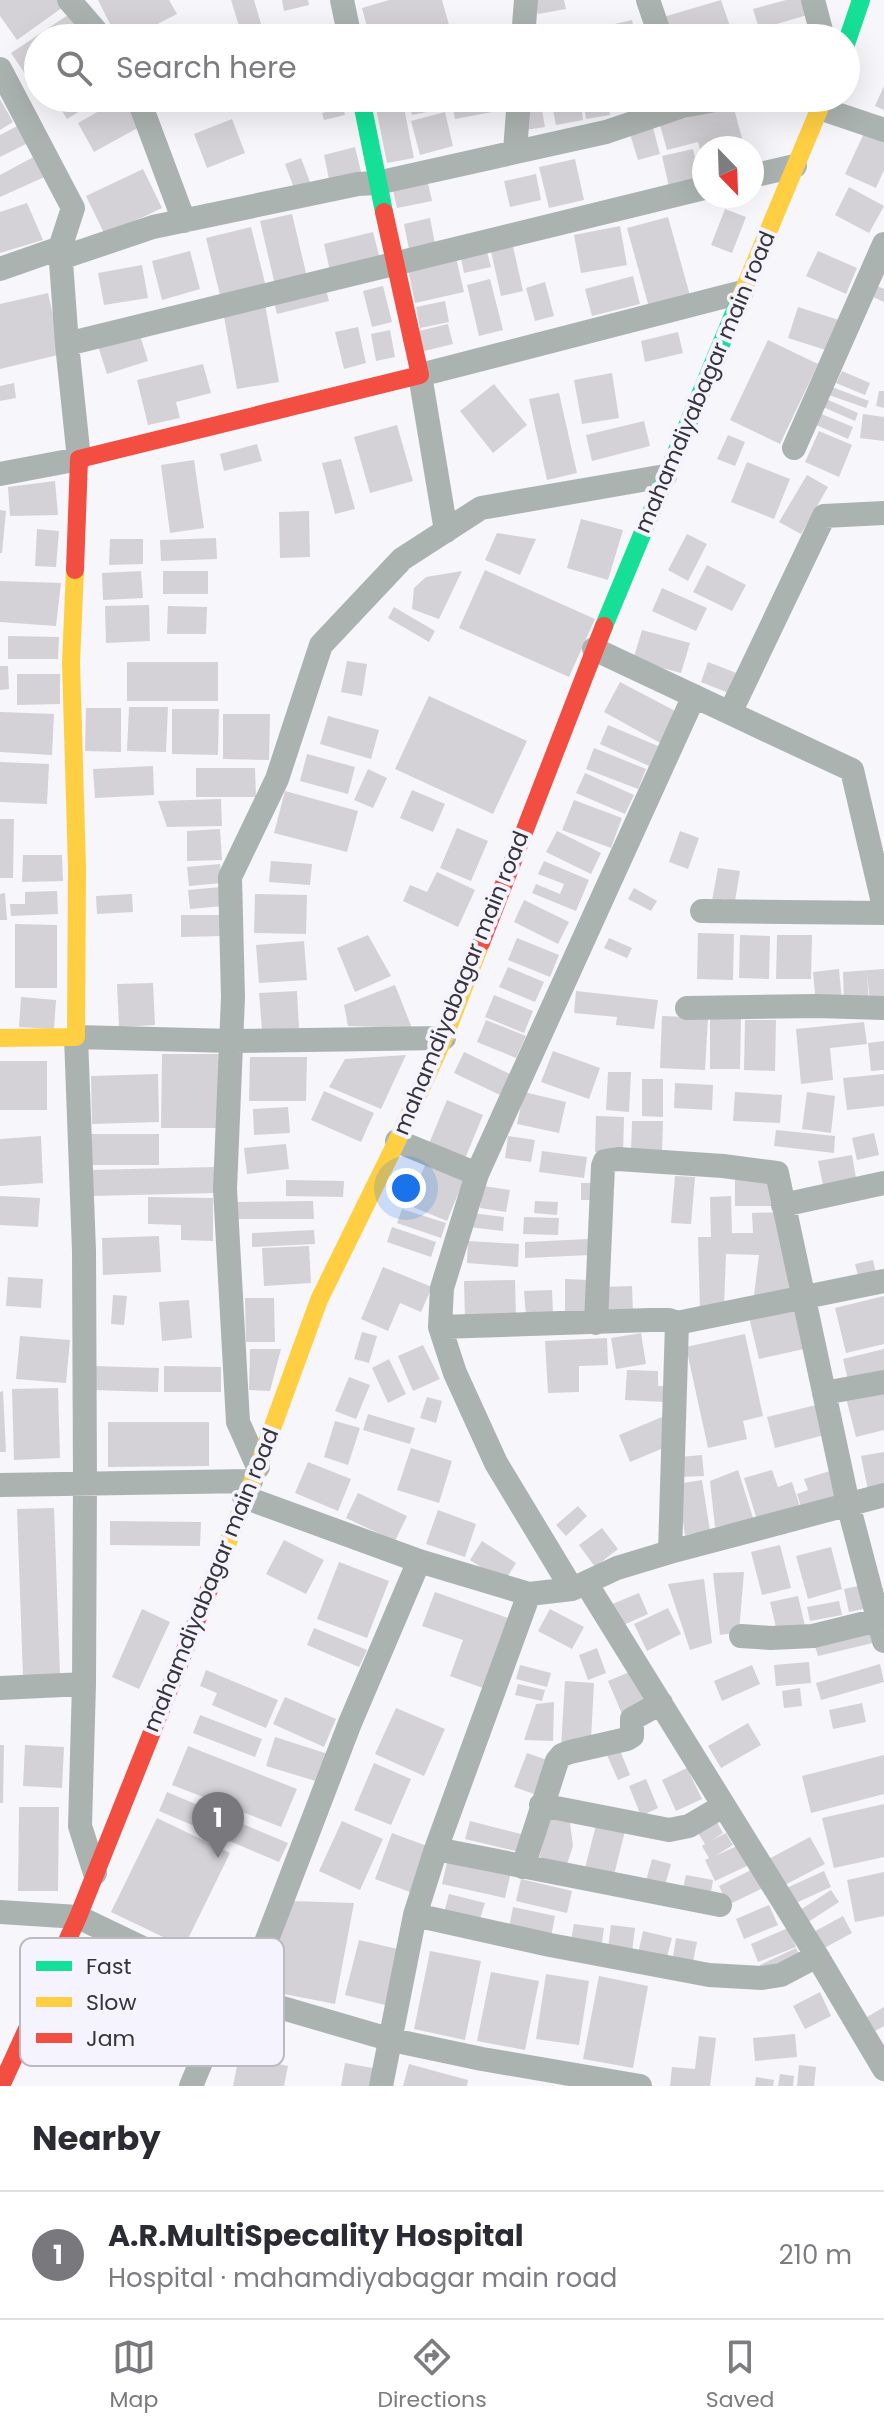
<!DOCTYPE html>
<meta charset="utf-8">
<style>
body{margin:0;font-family:Poppins,sans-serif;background:#f2f2f3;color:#2b2b33}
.compass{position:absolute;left:692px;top:136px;width:72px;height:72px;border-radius:50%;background:#fff;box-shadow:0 8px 32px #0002;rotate:157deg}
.you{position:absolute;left:406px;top:1188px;width:28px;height:28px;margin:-20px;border:6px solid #fff;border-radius:50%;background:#1a73e8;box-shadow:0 0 0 12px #1a73e833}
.badge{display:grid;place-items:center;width:52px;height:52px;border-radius:50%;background:#79787d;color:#fff;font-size:26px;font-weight:700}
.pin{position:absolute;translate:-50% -66px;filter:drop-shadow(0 2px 4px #0008)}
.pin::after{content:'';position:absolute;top:42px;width:28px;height:24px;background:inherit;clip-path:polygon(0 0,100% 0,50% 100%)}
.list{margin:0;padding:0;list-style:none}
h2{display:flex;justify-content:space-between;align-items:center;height:104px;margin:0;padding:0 32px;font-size:34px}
h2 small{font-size:26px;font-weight:400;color:#7c7c81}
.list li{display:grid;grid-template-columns:52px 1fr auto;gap:24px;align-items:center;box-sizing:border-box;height:128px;padding:0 32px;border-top:2px solid #e1e1e2}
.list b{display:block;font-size:30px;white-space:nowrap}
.list p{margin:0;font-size:26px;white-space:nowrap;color:#7c7c81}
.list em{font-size:26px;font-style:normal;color:#7c7c81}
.icon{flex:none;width:44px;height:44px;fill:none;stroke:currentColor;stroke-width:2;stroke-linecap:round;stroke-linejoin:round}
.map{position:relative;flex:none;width:884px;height:2086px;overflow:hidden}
.search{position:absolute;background:#fff;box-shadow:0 8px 32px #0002;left:24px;right:24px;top:24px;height:88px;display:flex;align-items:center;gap:20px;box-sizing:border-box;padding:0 28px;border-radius:44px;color:#7c7c81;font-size:30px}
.sheet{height:232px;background:#fff}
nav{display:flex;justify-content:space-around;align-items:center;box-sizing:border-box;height:112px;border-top:2px solid #e1e1e2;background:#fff;font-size:22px;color:#7c7c81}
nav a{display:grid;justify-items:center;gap:4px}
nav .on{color:#79787d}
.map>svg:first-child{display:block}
.building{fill:#d4d2d6}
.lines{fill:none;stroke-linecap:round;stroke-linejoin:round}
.street{stroke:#abb3b0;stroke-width:24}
.fast{stroke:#16e098;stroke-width:18}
.slow{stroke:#ffcf43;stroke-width:18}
.jam{stroke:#f24e42;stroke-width:18}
.labels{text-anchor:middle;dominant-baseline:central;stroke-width:8;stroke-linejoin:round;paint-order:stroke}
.street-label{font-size:22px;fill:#353439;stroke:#f5f3fe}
.key{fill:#f5f3fe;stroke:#bbbac3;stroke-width:2}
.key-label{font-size:22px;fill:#353439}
</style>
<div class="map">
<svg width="884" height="2086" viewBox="0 0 884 2086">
<rect width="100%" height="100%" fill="#f6f6fb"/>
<path class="building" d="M0,0H63L66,5L17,40L0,16Z
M98,0H169L177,14L130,38H117Z
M231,0H254L261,24L240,29Z
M282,0H308L309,5L284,11Z
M389,0H442L449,25L402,38H370L362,8Z
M535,0H564L566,9L538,14Z
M721,0L734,38H666L660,18Z
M786,0H810L814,13L759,29L753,9Z
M68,15L84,38H38V72L28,78L11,53Z
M632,20L636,38H600L597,28Z
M809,25L812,38H781L779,33Z
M205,28L209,38H179Z
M512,29L513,38H462V36Z
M884,86V110L875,106Z
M54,98H101L67,119Z
M122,98H127L143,125L94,152L78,123Z
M327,98H352L353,104L330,109Z
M402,98L414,158L387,163L375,103Z
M439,98L442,109L412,115L408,99Z
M451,98H512L514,108L455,119Z
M561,98H580L583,120L556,125L551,100Z
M583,98H607L610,115L586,119Z
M0,99L13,122L0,130Z
M733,105L743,142L721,148H704V153H701L698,142L667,150L660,125Z
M343,108L345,115L324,120L322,113Z
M542,110L545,127L525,130L522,113Z
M445,112L453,146L420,155L411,121Z
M232,119L245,153L207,168L194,134Z
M23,123L32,141L0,157V135Z
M652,124L660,154L638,160L629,131Z
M866,129L884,138V170L876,188L845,174Z
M355,147L361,172L329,179L324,155Z
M693,149L700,179L669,187L662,156Z
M39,154L49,175L0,197V175Z
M301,158L310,182L294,188L285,164Z
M575,159L584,200L549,208L539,167Z
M143,169L162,208L105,235L86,196Z
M536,174L541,200L510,207L504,181Z
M428,183L432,201L397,208L393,191Z
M849,187L884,206L869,233L835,215Z
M27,203L43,240L0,253V212Z
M725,209L746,217L732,253L711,245Z
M292,214L307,277L275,285L260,221Z
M668,217L691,299L650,311L627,228Z
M430,218L435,244L409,249L404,224Z
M620,226L627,265L581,273L574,235Z
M251,227L266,287L221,299L206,238Z
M373,232L380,259L330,271L324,244Z
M512,242L523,291L501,296L490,247Z
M486,248L491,267L464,273L460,254Z
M190,251L200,289L162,300L152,261Z
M818,251L857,268L846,294L806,276Z
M455,253L464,292L415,303L407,264Z
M142,265L148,298L104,305L98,273Z
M633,276L640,304L592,316L585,289Z
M490,279L503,330L479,336L467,285Z
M545,282L554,316L535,321L526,288Z
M325,286L329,301L277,314L273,298Z
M383,286L392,322L372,327L363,291Z
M877,286L884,289V302L873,297Z
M48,293L62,354L0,369V304Z
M445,301L449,322L420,328L416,307Z
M265,304L279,382L237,389L223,311Z
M798,307L842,321L832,352L788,338Z
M448,324L453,344L424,351L419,331Z
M358,327L366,363L344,369L335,332Z
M390,330L395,357L376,361L371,334Z
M139,332L148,361L107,374L98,346Z
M678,332L683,353L645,362L641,341Z
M768,340L818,364L780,444L730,420Z
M203,364L211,393L176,402L180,418L148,425L137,380Z
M842,371L870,383L865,395L836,383Z
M612,373L619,418L582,424L574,380Z
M14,383L16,398L0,401V386Z
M494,384L527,425L493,453L460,411Z
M832,387L869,401L866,408L829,395Z
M879,391H884V408L876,406Z
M559,393L577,473L547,480L529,399Z
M826,399L858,413L855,421L823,407Z
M819,413L853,427L848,439L814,424Z
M863,414L884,417V441L860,438Z
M644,421L650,446L592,461L586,435Z
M397,425L413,481L370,493L354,437Z
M819,431L852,445L839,477L805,462Z
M728,435L745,442L735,466L717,459Z
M257,444L262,461L224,471L220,454Z
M341,459L355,509L335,514L322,463Z
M194,460L204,528L170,533L161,465Z
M747,462L790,479L774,519L731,502Z
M807,475L828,487L801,534L779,522Z
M55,481L58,515L10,516L8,487Z
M0,510L6,511L2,553H0Z
M309,511L310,557L280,558L279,512Z
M581,519L623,530L608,580L567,568Z
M37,529L59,531L56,567L35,566Z
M497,533L536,539L520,575L485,560Z
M687,534L707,544L688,581L668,570Z
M216,538L217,559L161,561L160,540Z
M110,539H143V564L109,565Z
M707,565L746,585L732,611L693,592Z
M485,570L595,619L569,677L459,628Z
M141,571L143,598L103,600L102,573Z
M163,571H208V594H163Z
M462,571L439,619L412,609L414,588L426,577Z
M0,581L61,583L56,626L0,622Z
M662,588L707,608L696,631L652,611Z
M149,605L150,641L106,643L105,606Z
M168,606L207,607L206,634H167Z
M394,607L435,631L429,642L388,618Z
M642,630L690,643L681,673L633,660Z
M8,636L59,637L58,659H8Z
M347,661L367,664L362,696L341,692Z
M127,662H218V701H127Z
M708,662L739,674L731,694L701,682Z
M0,666H8L9,689L0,690Z
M17,674H60V704L17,705Z
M620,682L679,713L662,744L604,712Z
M429,696L527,741L493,814L395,769Z
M129,707H168L166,752L127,751Z
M86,708H121V752L85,751Z
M172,709H219L218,755L172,754Z
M0,712L54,714L52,755L0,752Z
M223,714H270L269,760L223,759Z
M328,716L379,730L371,759L320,744Z
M608,725L658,746L649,766L600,744Z
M594,748L646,769L638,789L586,769Z
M307,754L355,767L348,794L300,781Z
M0,762L49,764L47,804L0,802Z
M153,766L154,795L95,798L93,769Z
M196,768H255L256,797H196Z
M368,769L387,778L373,808L354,800Z
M585,773L634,795L625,814L576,793Z
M412,790L445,804L433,832L400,818Z
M285,791L358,811L347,852L274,833Z
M221,799L222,826L167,827L158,801Z
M574,800L622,818L611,848L562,830Z
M0,819H14L13,878H0Z
M457,828L488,841L471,881L440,868Z
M220,829L222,860L187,861V831Z
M557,831L601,853L591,874L546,852Z
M680,831L699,838L688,869L669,862Z
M23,855H62L63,881L22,882Z
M271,861L312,864L310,885L269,882Z
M544,861L589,880L576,911L532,893L536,884L560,894L564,884L538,874Z
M220,864L222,883L189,886L187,867Z
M718,868L740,871L735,901L723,899L721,908L711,906Z
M437,872L475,890L458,927L403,901L410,885L427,892Z
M221,887L223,906L190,909L188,890Z
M634,888L657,901L651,911L628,899Z
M57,891L58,914L11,916L10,904H25V892Z
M5,893L7,920H0V894Z
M132,894L133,912L97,914L96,896Z
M255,894L307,895L306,934L254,933Z
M524,900L569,922L558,944L514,922Z
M181,915H223V936L181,937Z
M15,924L57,925V988H15Z
M698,933L734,934L733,980L697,979Z
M368,935L391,976L355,992L337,948Z
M740,935L770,936L769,979L739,978Z
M777,935H812L811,979H776Z
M517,938L559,955L550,977L508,960Z
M609,938L632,948L627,958L604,948Z
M304,941L307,980L259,983L256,945Z
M508,967L544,982L535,1002L499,987Z
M839,969L842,1001L816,1004L813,972Z
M884,969V1000L870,1001L867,974L869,1003H844L843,972Z
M153,983L155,1025L119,1027L117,984Z
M395,985L412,1028L348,1026L344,1005Z
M297,991L299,1028L262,1030L259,993Z
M576,991L658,1000L654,1029L616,1025L617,1017L574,1013Z
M494,995L533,1011L524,1033L485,1017Z
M21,997L56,1000L54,1029L19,1027Z
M662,1016L708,1018L705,1070L660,1068Z
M710,1019H741L740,1069H710Z
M486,1020L526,1036L516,1058L477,1042Z
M745,1020H776L775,1071L744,1070Z
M864,1022L867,1044L830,1048L833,1080L801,1084L796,1029Z
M884,1041V1070L871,1071L868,1043Z
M553,1051L600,1068L589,1099L541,1082Z
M464,1052L510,1074L500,1095L454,1073Z
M162,1054H222V1128H161Z
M406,1055L381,1109L329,1087L345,1059Z
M250,1057H307L306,1101H249Z
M0,1061H47V1110H0Z
M608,1072H631L629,1112L606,1110Z
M158,1074L159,1122L92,1124L91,1076Z
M884,1074V1106L847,1110L843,1078Z
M642,1079H663V1117L642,1116Z
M675,1083L713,1085L712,1110L674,1108Z
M324,1091L374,1113L361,1142L311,1120Z
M524,1092L566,1102L559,1133L517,1124Z
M735,1092L782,1095L780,1123L733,1121Z
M807,1092L835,1096L831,1133L802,1129Z
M447,1100L483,1115L464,1161L428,1146Z
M288,1107L290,1133L254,1135L253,1109Z
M596,1116L624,1117L623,1153L595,1152Z
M632,1121H663L662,1152H631Z
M776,1130L835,1136L834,1153L774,1146Z
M874,1133L879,1155L857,1160L852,1138Z
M90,1134H159V1165H90Z
M41,1136L43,1183L0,1186V1139Z
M508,1136L535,1140L531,1162L505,1158Z
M286,1144L289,1169L247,1174L244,1148Z
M542,1151L587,1157L584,1178L539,1172Z
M852,1155L857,1184L824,1190L818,1161Z
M426,1163L464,1179L447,1221L408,1205Z
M215,1167L216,1193L90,1196V1170Z
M675,1176L695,1177L691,1224L671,1223Z
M735,1176H775V1206H735Z
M286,1180L344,1181L343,1197L286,1196Z
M581,1183H596V1200H581Z
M483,1186L510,1190L506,1212L480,1208Z
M0,1196L40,1198L38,1227L0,1225Z
M731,1196L732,1233H753L752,1213L781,1212L790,1296L753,1303L759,1255L726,1254L724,1307L700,1311L698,1237H711L710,1197Z
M148,1197L213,1198V1241L181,1240V1225L148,1224Z
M313,1201L314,1219H237V1202Z
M535,1201L558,1202L557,1215L534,1213Z
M402,1209L446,1223L441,1238L397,1223Z
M471,1213L504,1217L503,1231L469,1227Z
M524,1217L559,1218L558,1235L523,1234Z
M392,1227L436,1242L431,1257L387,1242Z
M314,1230L315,1244L252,1247V1233Z
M159,1236L161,1272L103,1275L102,1238Z
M589,1239L590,1255L525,1258V1242Z
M468,1241L519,1244L518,1267L467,1263Z
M309,1246L311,1283L264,1286L262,1248Z
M873,1260L877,1279L860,1283L855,1264Z
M383,1267L432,1287L421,1312L400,1303L388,1331L361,1319Z
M8,1277L43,1279L41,1308L6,1306Z
M565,1279L589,1280V1314H565Z
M515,1280L516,1318L465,1320L464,1281Z
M632,1286L633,1314L604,1315V1287Z
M552,1290L553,1314L526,1316L524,1291Z
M113,1295L127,1296L124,1325L111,1324Z
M884,1296V1344L846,1353L835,1308Z
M245,1298H274L275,1342H246Z
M189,1300L192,1338L162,1341L159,1302Z
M795,1306L804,1349L759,1359L749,1317Z
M362,1332L377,1336L369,1363L354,1359Z
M641,1333L646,1364L616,1369L611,1338Z
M745,1334L763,1416L743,1421L747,1439L708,1448L686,1347Z
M20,1336L70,1340L66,1383L16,1379Z
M607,1338L608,1365L579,1366V1392L548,1393L545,1341Z
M423,1345L440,1379L413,1391L398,1356Z
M250,1349H281L270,1391L249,1390Z
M884,1349V1375L849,1384L843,1359Z
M389,1359L406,1394L388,1403L372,1368Z
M92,1366L159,1368L158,1392L91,1390Z
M164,1366L221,1367V1392H164Z
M627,1370L658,1371V1386H667L666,1402L625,1400Z
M349,1377L370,1385L356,1419L335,1411Z
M58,1388L60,1458L14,1460L12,1389Z
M884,1388V1430L856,1437L846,1398Z
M3,1391L6,1452H0V1392Z
M427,1397L442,1401L436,1423L420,1418Z
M820,1404L828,1434L775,1448L767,1417Z
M368,1414L415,1428L410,1444L363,1430Z
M662,1417L673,1444L630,1462L619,1435Z
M335,1421L360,1428L348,1465L324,1457Z
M108,1422H209V1466L108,1467Z
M411,1448L452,1461L439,1503L397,1490Z
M884,1452V1487L868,1490L861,1456Z
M702,1455L704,1476L681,1477L680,1457Z
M308,1462L351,1479L338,1511L295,1493Z
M738,1470L754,1521L715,1527L710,1481Z
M772,1470L778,1487L792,1482L801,1510L758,1523L744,1478Z
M833,1470L842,1498L802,1510L797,1494L808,1490L804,1479Z
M702,1480L710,1531L685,1535L677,1484Z
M358,1493L407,1516L395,1541L346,1518Z
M578,1506L587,1516L566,1536L556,1525Z
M54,1508L60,1674L23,1676L17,1509Z
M438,1510L476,1524L465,1557L426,1544Z
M110,1521L201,1522L200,1546L110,1545Z
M602,1528L618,1549L595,1567L579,1545Z
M284,1540L324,1560L306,1594L266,1574Z
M482,1541L516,1563L504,1582L470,1560Z
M780,1545L791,1588L762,1595L751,1552Z
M831,1547L842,1589L808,1599L796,1556Z
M339,1562L389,1581L367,1638L317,1619Z
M744,1572L739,1632L720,1635L713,1573Z
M704,1579L712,1643L690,1650L668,1584Z
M863,1585L868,1608L849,1612L844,1589Z
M435,1592L508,1618L483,1688L450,1676L463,1640L422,1626Z
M639,1593L648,1614L619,1627L610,1605Z
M798,1596L806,1630L778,1636L770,1602Z
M839,1601L842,1615L810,1621L807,1607Z
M668,1608L681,1634L647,1651L634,1624Z
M142,1609L170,1622L139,1689L112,1677Z
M550,1609L584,1627L572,1649L538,1631Z
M314,1628L367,1650L359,1667L307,1645Z
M874,1628L877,1642L818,1656L814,1643Z
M597,1648L606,1673L588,1680L579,1655Z
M809,1662L811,1683L776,1686L774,1665Z
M880,1664L884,1682L821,1700L816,1683Z
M520,1665L551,1673L547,1687L516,1679Z
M752,1665L760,1684L722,1701L714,1681Z
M206,1670L278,1700L266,1728L212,1705L217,1693L200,1686Z
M634,1670L649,1703L622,1714L608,1681Z
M565,1681L594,1683L591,1739L561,1747Z
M518,1684L545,1690L542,1701L515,1695Z
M800,1688L802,1706L784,1708L782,1691Z
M285,1697L336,1719L324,1747L273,1724Z
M554,1702L553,1741L524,1740L536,1704Z
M862,1703L866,1722L833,1729L829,1710Z
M396,1708L445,1729L424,1776L375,1754Z
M200,1715L262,1739L255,1757L193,1733Z
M748,1723L761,1745L721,1768L708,1746Z
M275,1737L328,1754L319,1782L266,1766Z
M0,1745H4L3,1803H0Z
M25,1745L64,1747L62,1788L23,1786Z
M188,1746L297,1789L281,1827L172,1785Z
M619,1748L630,1775L618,1780L606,1753Z
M527,1753L547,1760L534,1794L514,1787Z
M884,1755V1794L811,1813L802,1776Z
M374,1763L411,1779L391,1825L354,1810Z
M687,1768L702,1799L676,1811L662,1780Z
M646,1779L658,1808L641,1816L629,1786Z
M167,1792L288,1843L279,1862L159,1811Z
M884,1804V1857L834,1868L822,1818Z
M19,1807H59L58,1891H18Z
M553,1808L569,1815L573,1846L565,1870L538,1862Z
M713,1815L723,1833L712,1840L726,1833L733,1845L715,1856L739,1845L749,1865L715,1881L705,1860L709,1858L702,1846L705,1844L694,1827Z
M157,1818L230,1853L184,1947L111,1912Z
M342,1821L383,1839L360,1890L319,1871Z
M470,1821L525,1835L520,1852L465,1839Z
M596,1825L625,1831L613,1879L584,1872Z
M392,1833L427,1846L410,1892L375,1879Z
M810,1837L825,1864L779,1888L765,1861Z
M448,1858L511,1872L505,1898L442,1884Z
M652,1859L671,1864L664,1889L645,1884Z
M757,1867L767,1886L728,1905L719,1886Z
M824,1871L831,1887L789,1906L782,1890Z
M884,1872V1916L855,1922L847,1880Z
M686,1875L713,1880L710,1898L682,1893Z
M521,1879L572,1891L567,1913L516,1901Z
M831,1890L839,1902L802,1926L794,1914Z
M449,1894L485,1903L478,1925L443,1916Z
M292,1901L354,1903L335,2004L264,1990Z
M769,1905L778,1925L744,1939L736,1919Z
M513,1907L555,1916L551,1937L509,1928Z
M843,1916L852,1933L817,1952L808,1935Z
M574,1924L604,1928L601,1950L570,1945Z
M611,1925L635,1928L632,1952L608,1949Z
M788,1928L796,1947L758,1962L751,1944Z
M643,1931L672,1938L666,1960L638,1954Z
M676,1938L697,1942L692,1967L672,1963Z
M359,1940L406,1951L393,2007L345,1995Z
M796,1948L801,1959L765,1976L760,1965Z
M430,1951L481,1961L465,2040L414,2029Z
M491,1972L539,1981L525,2050L477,2041Z
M546,1974L589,1981L579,2045L536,2039Z
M599,1976L648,1986L633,2068L583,2059Z
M820,1992L831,2016L805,2029L793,2006Z
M884,2007V2026L875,2031L867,2017Z
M795,2034L797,2057L755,2061L753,2038Z
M699,2036L716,2038L710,2086H670L672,2067L695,2069Z
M239,2056L288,2066L284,2086H233Z
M345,2063L378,2069L375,2086H341Z
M409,2064L468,2080L467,2086H403Z
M799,2065L816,2067L814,2086H797Z
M780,2074L794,2076L793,2086H778Z
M756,2077L774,2080L773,2086H755Z"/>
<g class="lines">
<path class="street" d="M69,0L102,38
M342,0L350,38
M648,0L661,38
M813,0L823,38
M523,38L526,0
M0,69L73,208L60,248L0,269
M138,98L184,221
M819,108L884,130
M515,151L519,98
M752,176L795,166
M61,258L153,227L358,184L377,183L606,132L683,106L726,98
M67,344L704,188
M794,448L884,244
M0,474L79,459L67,344L60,248
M446,531L420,375L742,292
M594,649L730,713L824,516L884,513
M730,713L852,770L884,907
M702,911L884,913
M687,1008L816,1006L884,1008
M397,1141L477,1174L442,1288L440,1327L455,1373L496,1463L572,1589
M477,1174L694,696
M783,1205L884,1183
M596,1323L603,1166L605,1161L618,1159L723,1166L777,1173L848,1504L884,1641
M440,1327L650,1320H669L677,1323L884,1281
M824,1393L884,1382
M258,1467L238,1422L225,1189L233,997L230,877L277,779L321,645L402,559L481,508L665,476
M0,1485L251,1481
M244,1497L419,1561L529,1594L572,1589L617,1568L670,1552L884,1495
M670,1552L677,1323
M586,1583L817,1956L884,2069
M741,1636L771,1638L813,1636L878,1620
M0,1688L84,1684
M541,1805L669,1830L689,1826L723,1806
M436,1849L720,1905
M523,1867L557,1761L562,1755L570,1752L627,1739L632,1736V1719L661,1703
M95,1873L80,1826L84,1684L85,1483L84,1251L76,1037L232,1041L444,1038
M0,1912L78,1917L245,1997L392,2040L482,2059L640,2086
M415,1915L550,1945L709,1975L762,1978L781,1975L817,1956
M245,1997L350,1723L419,1561
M191,2086L231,1990
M381,2086L415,1915L436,1849L529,1594"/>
<path class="fast" d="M846,44L861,0
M361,98L384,212
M604,626L739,301"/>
<path class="slow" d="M739,301L824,98
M0,1038L76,1037L77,868L71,662L75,570
M216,1572L258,1467L319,1300L397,1141L444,1038L481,943"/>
<path class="jam" d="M75,570L79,459L420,375L384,212
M481,943L604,626
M1,2086L78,1917L216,1572"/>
</g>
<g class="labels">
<g class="street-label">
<text transform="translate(705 382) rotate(-67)">mahamdiyabagar main road</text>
<text transform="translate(461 983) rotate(-68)">mahamdiyabagar main road</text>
<text transform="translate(211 1580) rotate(-68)">mahamdiyabagar main road</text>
</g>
</g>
<rect x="20" y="1938" width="264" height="128" rx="12" class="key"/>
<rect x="36" y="1961" width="36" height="10" fill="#16e098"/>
<rect x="36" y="1997" width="36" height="10" fill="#ffcf43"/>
<rect x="36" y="2033" width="36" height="10" fill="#f24e42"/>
<g class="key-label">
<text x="86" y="1974">Fast</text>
<text x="86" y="2010">Slow</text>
<text x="86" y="2046">Jam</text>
</g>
</svg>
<svg class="compass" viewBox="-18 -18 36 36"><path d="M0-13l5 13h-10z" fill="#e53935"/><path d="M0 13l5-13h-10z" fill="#7c7c81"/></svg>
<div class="you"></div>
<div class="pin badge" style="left:218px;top:1858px">1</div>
<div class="search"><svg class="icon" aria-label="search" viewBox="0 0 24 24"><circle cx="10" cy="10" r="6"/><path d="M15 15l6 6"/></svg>Search here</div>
</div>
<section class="sheet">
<h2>Nearby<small></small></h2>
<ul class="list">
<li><span class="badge">1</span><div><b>A.R.MultiSpecality Hospital</b><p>Hospital · mahamdiyabagar main road</p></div><em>210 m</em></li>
</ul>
</section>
<nav>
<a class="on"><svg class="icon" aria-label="map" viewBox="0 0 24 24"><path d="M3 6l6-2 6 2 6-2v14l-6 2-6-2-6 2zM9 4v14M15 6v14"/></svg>Map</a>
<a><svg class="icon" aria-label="directions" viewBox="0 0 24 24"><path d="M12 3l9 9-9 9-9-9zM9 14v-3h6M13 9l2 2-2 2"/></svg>Directions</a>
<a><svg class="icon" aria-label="saved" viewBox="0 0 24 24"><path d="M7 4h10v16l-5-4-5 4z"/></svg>Saved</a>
</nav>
